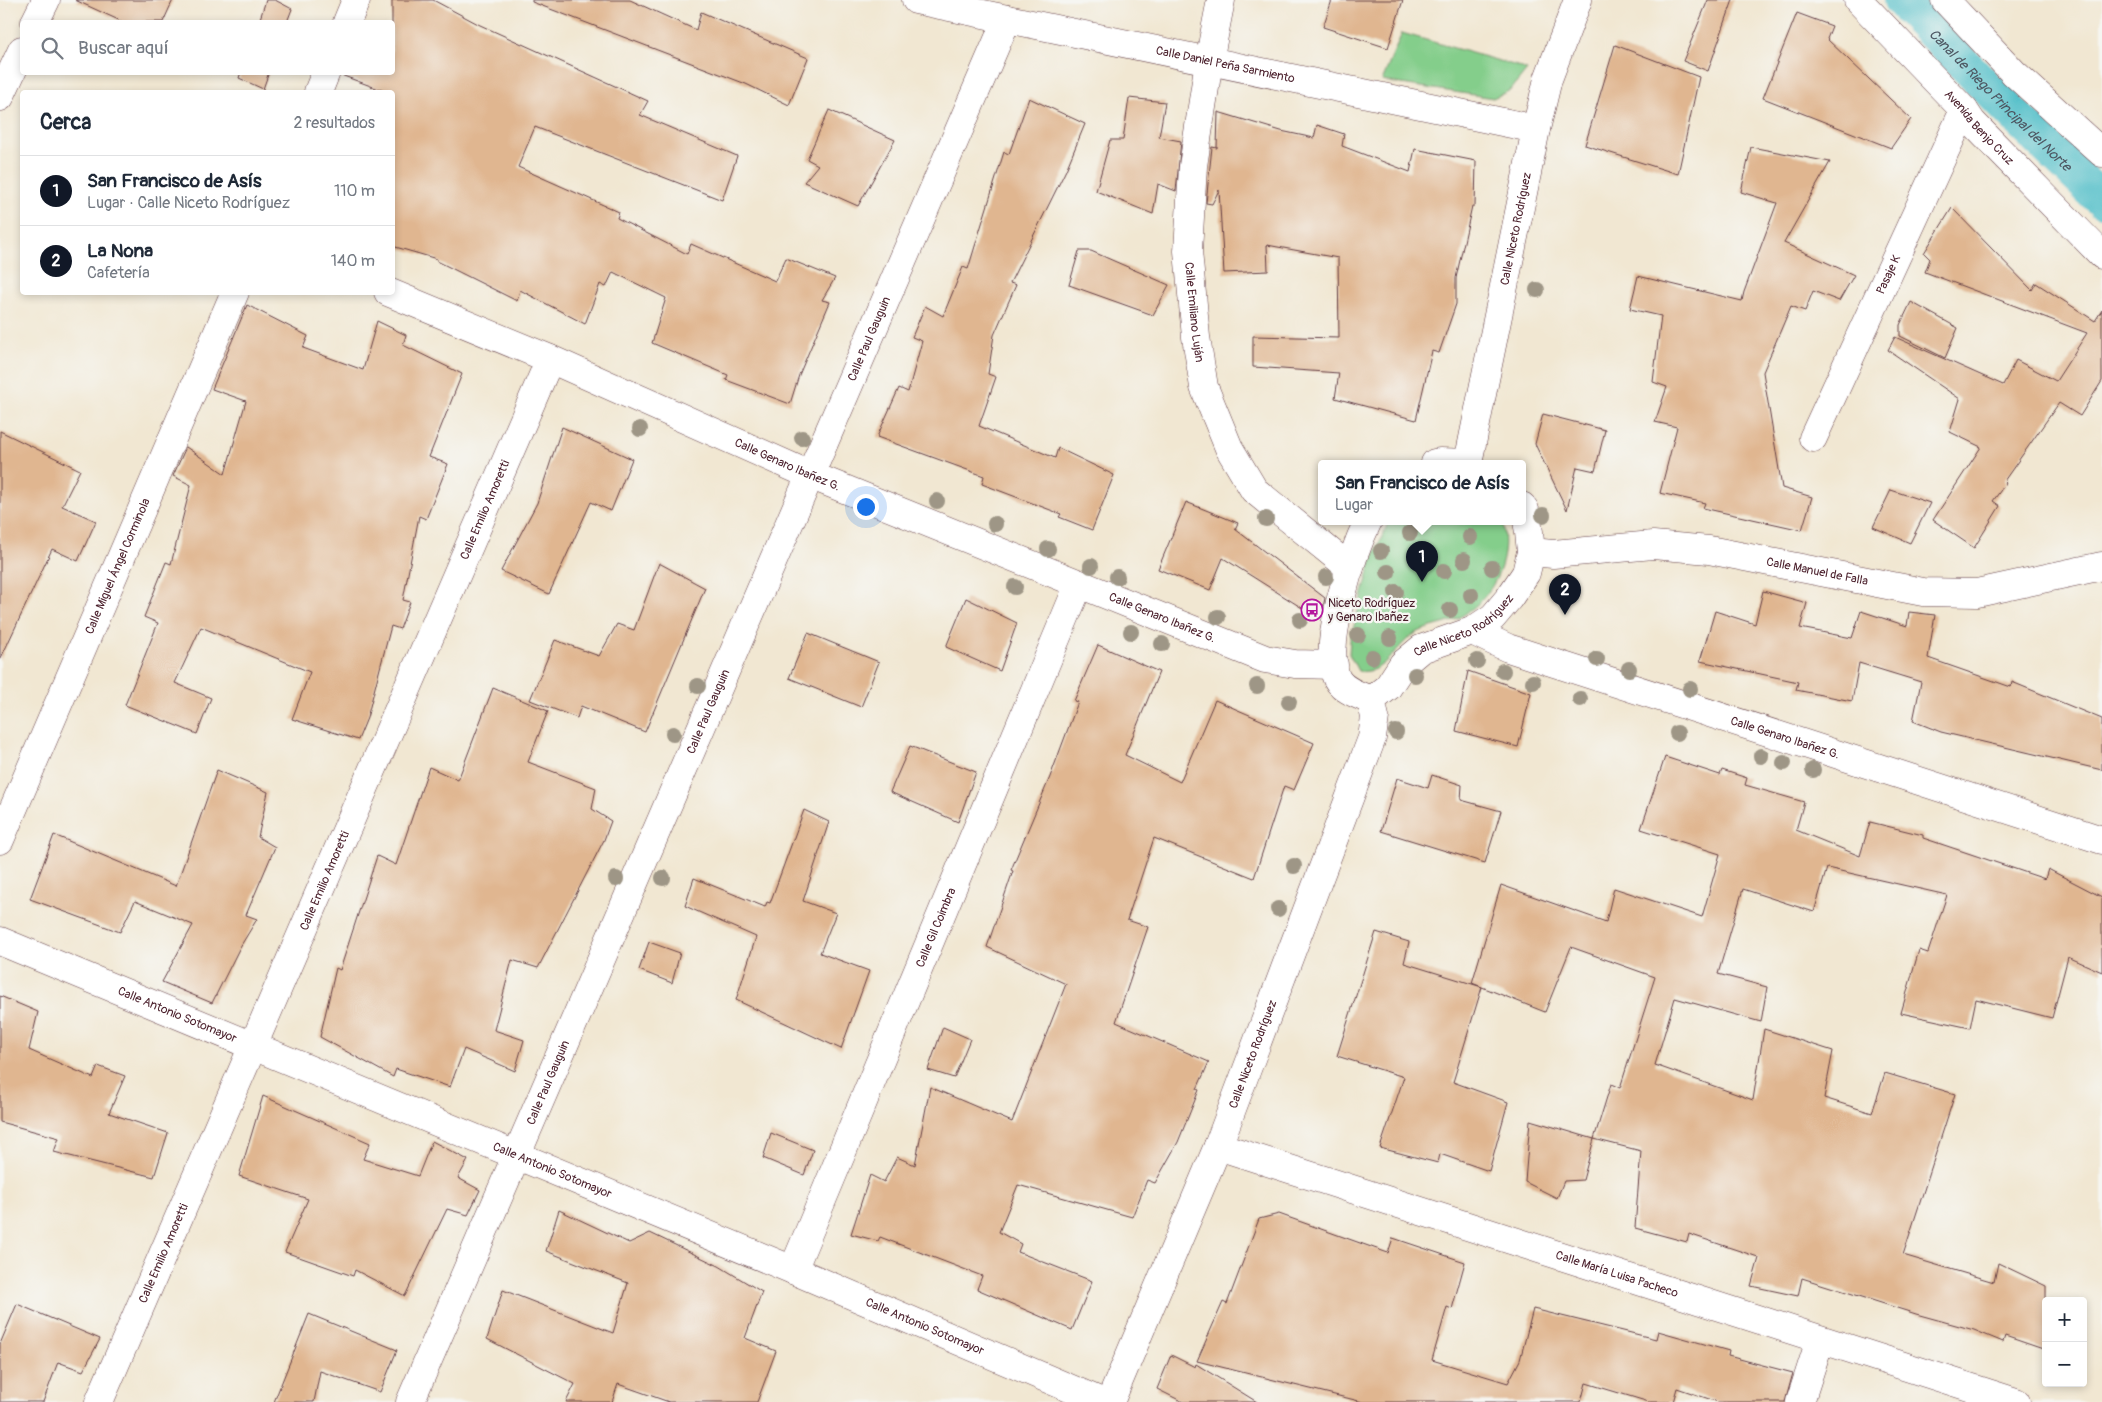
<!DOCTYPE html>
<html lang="es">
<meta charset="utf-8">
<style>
body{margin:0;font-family:Pangolin,sans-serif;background:#f6f6f7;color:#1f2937}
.controls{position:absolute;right:15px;bottom:15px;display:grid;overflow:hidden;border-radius:5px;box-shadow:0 2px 8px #0003}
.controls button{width:45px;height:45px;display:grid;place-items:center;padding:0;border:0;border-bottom:1px solid #e0e1e3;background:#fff;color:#1f2937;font:25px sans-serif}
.you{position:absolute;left:865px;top:506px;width:18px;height:18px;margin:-12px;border:4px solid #fff;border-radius:50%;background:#1a73e8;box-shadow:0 0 0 8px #1a73e833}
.badge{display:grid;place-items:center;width:32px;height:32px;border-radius:50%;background:#111827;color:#fff;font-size:16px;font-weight:700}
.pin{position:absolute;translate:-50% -41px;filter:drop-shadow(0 1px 2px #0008)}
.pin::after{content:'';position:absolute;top:26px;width:18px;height:15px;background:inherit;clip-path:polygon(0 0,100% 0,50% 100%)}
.popup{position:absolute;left:1318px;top:460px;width:208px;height:65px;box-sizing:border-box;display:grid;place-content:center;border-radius:5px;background:#fff;filter:drop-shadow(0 1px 4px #0005);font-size:16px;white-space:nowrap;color:#747a83}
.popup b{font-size:19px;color:#1f2937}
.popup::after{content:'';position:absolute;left:50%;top:100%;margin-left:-10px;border:10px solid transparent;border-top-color:#fff}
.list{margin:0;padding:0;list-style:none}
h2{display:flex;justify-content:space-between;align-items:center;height:65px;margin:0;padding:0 20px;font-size:21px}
h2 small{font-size:16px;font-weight:400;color:#747a83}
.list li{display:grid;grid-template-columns:32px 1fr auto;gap:15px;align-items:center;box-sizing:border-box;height:70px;padding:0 20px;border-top:1px solid #e0e1e3}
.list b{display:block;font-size:19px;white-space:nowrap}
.list p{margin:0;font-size:16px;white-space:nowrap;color:#747a83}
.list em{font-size:16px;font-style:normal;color:#747a83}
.icon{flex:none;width:28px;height:28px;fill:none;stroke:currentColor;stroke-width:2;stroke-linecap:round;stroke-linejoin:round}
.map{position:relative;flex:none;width:2102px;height:1402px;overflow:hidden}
.search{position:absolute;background:#fff;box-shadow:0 2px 8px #0003;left:20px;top:20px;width:375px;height:55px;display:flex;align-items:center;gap:12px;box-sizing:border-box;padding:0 18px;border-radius:5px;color:#747a83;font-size:19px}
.panel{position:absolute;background:#fff;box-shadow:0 2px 8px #0003;left:20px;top:90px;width:375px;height:205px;border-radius:5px}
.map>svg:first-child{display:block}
.green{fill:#84ce8b;stroke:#67765b}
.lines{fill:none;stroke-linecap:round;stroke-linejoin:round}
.canal{stroke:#52bfc9;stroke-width:36}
.building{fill:#e0b690}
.minor-casing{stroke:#633d44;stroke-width:29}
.minor{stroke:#fff;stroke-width:28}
.tree{fill:#9e9686}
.labels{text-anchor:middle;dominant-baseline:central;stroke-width:4.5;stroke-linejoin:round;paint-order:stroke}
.street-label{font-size:12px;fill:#4a1f2b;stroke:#f6f6f2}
.poi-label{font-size:12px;fill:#4a1f2b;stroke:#f6f6f2;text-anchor:start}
.water-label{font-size:14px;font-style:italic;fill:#4d5762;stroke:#f6f6f2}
</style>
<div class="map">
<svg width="2102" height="1402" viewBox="0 0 2102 1402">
<rect width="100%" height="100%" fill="#f6f6f2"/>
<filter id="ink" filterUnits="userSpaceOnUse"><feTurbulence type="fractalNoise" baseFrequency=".02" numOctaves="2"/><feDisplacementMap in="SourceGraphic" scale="10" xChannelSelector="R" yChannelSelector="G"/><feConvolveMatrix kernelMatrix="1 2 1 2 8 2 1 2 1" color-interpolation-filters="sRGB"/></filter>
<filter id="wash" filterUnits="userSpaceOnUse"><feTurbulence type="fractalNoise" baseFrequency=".0096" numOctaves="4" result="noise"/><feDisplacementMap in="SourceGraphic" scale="20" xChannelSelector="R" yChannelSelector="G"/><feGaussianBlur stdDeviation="1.12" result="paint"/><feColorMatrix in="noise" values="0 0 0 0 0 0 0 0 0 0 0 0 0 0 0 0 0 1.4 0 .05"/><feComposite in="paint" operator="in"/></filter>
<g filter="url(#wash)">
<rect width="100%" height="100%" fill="#f1e7d2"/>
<path class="green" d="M1402,33L1517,66L1527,70L1511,90L1493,98L1382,81Z
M1389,521H1502C1513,561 1491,604 1452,621C1439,626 1425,627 1413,635C1395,647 1383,676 1358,671L1349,654L1350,640L1373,557Z"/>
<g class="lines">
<path class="canal" id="s1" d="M1901,0L2015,116L2102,200"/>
</g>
<g id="blocks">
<path class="building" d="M75,0H173L163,22H123Z
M266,0H275L292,9L287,22H259Z
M392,0H433L480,25L648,101L640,115L737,156L722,200L535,127L518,167L619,212L617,218L687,254L691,244L775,281L786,258L835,278L822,300L830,302L799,375L790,404L726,380L728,375L652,343L666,298L613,272L606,287L600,284L585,324L520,290L517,301L437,261V259L392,246V92H387L341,75V72H392Z
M532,0H630L696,30L701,12L808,58L789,105L746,84L532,2Z
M1332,0H1403L1388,48L1323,27Z
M1708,0H1733L1708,71L1683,61Z
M1797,13L1832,26L1827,39L1911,119L1891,148L1763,98Z
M1615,45L1699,77L1678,174L1585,145Z
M241,72H269L263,89L239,78Z
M1029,98L1085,124L1066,170L1010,283L1016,285L994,335L988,374L996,377L979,426L1055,458L1058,448L1114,475L1092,530L1059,517L1061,514L982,484L984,476L877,437L899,388L908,392L922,341L912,337L925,306L943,316L963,267L968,269L1004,152L1009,154Z
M1129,98L1165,102L1159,137L1181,141L1176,191L1158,184L1153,214L1096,191L1110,140H1123Z
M829,110L895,140L858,206L804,182L818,165L807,159Z
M1218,112L1281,131L1314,138L1317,125L1344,134L1342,146L1410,172L1415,149L1476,161L1475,206H1472L1456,278V304L1439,353L1432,351L1416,420L1335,398L1339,373L1253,367V336L1339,338L1338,258L1267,245L1268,271L1224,273L1219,190L1212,204L1206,203L1212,147L1217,148Z
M1751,147L1830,162L1784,243L1854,275L1839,301L1813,291L1805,311L1791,306L1763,372L1782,488L1812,497L1802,530L1703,508L1705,503L1660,493L1677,427L1655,422L1667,387L1653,382L1661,316L1630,309L1638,276L1742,301L1744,292L1777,203L1741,192Z
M1952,208L2032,290L2036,283L2095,321L2102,310V381L2080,416L2059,403L2004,481L2006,483L1993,501L2000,506L1974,548L1933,520L1981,447L1950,432L1960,399L1888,350L1895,337L2003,385L2016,360L2056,381L2087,333L1925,272L1930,259L1924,253Z
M1079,251H1091L1169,285L1153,315L1069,285Z
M1911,302L1958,328L1945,358L1900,336V325Z
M247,305L308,336L303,348L363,370L377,321L406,335L403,345L462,374L429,457L448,464L426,519L419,516L403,600L410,602L400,629L391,626L367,718L358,740L292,719L310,672L201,627L175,683L211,698L197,734L125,705L158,623L144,617L166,562L171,564L191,485L173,476L186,447L225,474L246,401L212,389Z
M1543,414L1605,430L1595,471L1577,467L1567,510L1535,444Z
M562,427L632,459L611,511L591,502L549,594L501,571L537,503Z
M0,431L80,470L62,506L96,521L78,561L52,549L0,660Z
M1891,490L1930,503L1910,543L1873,527Z
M1186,502L1238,523L1235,529L1325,598L1322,612L1318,618L1223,558L1210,590L1158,569Z
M659,563L705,588L645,732L581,706L577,718L530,700L555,640L599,656L617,624L634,630Z
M1763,591L1807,603L1800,628L1852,638L1861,611L1907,626L1909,612L1935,615L1928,658L2011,687L2012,682L2102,719V770L1941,732L1913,721L1921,682L1859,663L1852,701L1796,690L1798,682L1700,661L1715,611L1755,624Z
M966,598L1017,623L1000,671L946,647Z
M808,633L879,662L861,707L789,678Z
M1098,645L1159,672L1125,755L1180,782L1215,700L1314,743L1294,790L1284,786L1254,878L1154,838L1127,920L1148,927L1116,1022L1209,1062L1197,1089L1199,1090L1178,1142L1155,1183L1147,1180L1132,1217L1018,1185L999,1232L1021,1244L1018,1252L1092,1281L1072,1330L977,1289L982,1276L880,1237L878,1241L851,1234L870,1175L884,1182L897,1157L915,1165L930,1087L1012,1122L1066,984L987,947L1013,871L1011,870L1050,777L1078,702L1074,701Z
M1468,671L1531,693L1518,747L1456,731Z
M493,688L548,711L528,762L596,788L592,809L611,821L604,840L538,968L512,960L494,1030L524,1040L515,1071L464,1049L450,1087L396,1069L393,1077L320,1037L336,968L340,970L377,856L396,865L429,767L458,780Z
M910,746L976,772L958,822L890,792Z
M1665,757L1720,775L1722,770L1747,778L1745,785L1804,802L1796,830L1860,856L1870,822L1923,835V838L2045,879L2048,869L2102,897V972L2068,957L2052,1018L1976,999L1970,1028L1901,1013L1919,950L1928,953L1947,895L1827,868L1814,912L1743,889L1718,974L1767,987L1761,1022L1675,998L1655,1065L1753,1100L1764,1029L1833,1051L1824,1098L1872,1113L1885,1073L1955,1094L1903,1255L1994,1282L1998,1263L2046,1286V1350L2005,1336L2003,1342L1974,1330L1916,1314L1802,1278L1798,1296L1751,1286L1759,1258L1758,1257L1689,1234L1687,1242L1635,1228L1641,1151L1594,1139L1611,1084L1620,1088L1655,977L1571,947L1545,1012L1482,987L1453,1082L1508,1102L1489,1171L1440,1154L1438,1163L1380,1148L1404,1077L1337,1056L1376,932L1409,942L1404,963L1482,987L1472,983L1501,885L1606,922L1614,888L1702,917L1720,854L1641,829Z
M217,770L268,792L258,837L275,847L246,915L257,919L240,947L212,1003L162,982L193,925L135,901L120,932L30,899L54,835L176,886Z
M1432,775L1462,785L1461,800L1501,811L1485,863L1381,831L1397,778L1428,788Z
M804,810L829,822L803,901L836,913L820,953L869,971L841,1049L736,1000L756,937L685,906L694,878L765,907L767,902L770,903Z
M649,942L680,953L672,983L639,970Z
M0,996L38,1012L29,1050L93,1078L98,1066L125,1076L109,1113L168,1133L154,1177L54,1152L59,1138L0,1122Z
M943,1027L970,1039L954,1078L928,1070Z
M263,1096L370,1143L363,1159L418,1176L432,1141L468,1160L458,1178L480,1190L468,1215L447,1209L405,1296L355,1270L353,1276L285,1252L308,1199L239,1176Z
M1530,1120L1594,1139L1583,1180L1564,1181L1557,1198L1525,1182Z
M771,1133L813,1150L804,1175L763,1158Z
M559,1210L629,1243L650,1233L719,1266L762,1292L745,1338L776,1351L757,1402H669L618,1384L612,1402H566L575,1384L487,1339L503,1290L613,1333L628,1283L546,1251Z
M1279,1214L1388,1253L1393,1238L1465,1262L1452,1309L1447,1307L1432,1360L1508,1383L1520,1360L1533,1309L1656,1339L1658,1331L1729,1351L1728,1356L1793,1373L1785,1402H1718L1677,1388L1673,1402H1649L1586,1383L1581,1402H1363L1197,1361L1223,1302L1227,1304L1259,1219Z
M17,1304L100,1339L83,1371L58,1362L43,1402H0V1344Z
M309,1314L397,1350L380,1392L320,1371L314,1402H274Z
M1171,1355L1195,1367L1196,1364L1257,1402H1183L1157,1389Z"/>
</g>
</g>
<g filter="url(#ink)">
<use href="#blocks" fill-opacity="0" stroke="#633d44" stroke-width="1"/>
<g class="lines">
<g class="minor-casing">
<g id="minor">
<path id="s2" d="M916,0L1536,129"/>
<path id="s3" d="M1221,0L1209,61L1193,166L1188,251L1196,337L1204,387L1229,448L1254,490L1350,568"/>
<path id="s4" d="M1858,0L1964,110L1972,122L2102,255"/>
<path d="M1945,0L2014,73L2102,153"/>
<path d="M35,22L46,0"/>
<path d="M347,22L356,0"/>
<path d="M318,92L326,72"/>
<path d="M0,97L22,50"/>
<path id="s5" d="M388,292L550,359L810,475L1265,659L1295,664L1334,665"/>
<path id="s6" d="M1813,438L1964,110"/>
<path d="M1435,463L1440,462L1469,463"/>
<path id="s7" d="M1468,463L1536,129L1548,79L1578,0"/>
<path d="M1368,521C1352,554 1324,639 1335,674C1339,689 1358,695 1371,700"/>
<path id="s8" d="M1531,552L1553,554L1653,545L1709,550L1923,592L1977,593L2102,566"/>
<path id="s9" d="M1472,631L1508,648L2102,840"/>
<path id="s10" d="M1371,700L1388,687L1403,664L1421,649L1472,631L1493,617L1509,598L1526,573L1531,552L1529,532L1525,510L1522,506"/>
<path id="s11" d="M0,840L235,292"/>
<path id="s12" d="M0,941L793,1270L1102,1402"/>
<path id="s13" d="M1218,1146L2016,1402"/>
<path id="s14" d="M793,1270L1079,584"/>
<path id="s15" d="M99,1402L550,359"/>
<path id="s16" d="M410,1402L1007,19"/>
<path id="s17" d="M1110,1402L1218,1146L1372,738L1375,717L1371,700"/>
<path d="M1800,1402L1820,1340"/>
</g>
</g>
<use href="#minor" class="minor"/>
</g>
<g class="tree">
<circle cx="1537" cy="290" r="8"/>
<circle cx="640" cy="429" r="8"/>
<circle cx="802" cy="438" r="8"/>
<circle cx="937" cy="501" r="8"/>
<circle cx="1543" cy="515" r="8"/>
<circle cx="1266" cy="519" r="8"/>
<circle cx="995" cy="524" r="8"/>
<circle cx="1410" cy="533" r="8"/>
<circle cx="1470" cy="537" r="8"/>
<circle cx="1048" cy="549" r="8"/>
<circle cx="1381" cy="551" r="8"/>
<circle cx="1464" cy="560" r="8"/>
<circle cx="1091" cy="566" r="8"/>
<circle cx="1492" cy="568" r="8"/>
<circle cx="1444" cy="571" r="8"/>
<circle cx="1388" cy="572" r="8"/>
<circle cx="1117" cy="577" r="8"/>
<circle cx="1326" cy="577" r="8"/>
<circle cx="1015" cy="587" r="8"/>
<circle cx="1396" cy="592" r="8"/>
<circle cx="1471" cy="595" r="8"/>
<circle cx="1450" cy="610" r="8"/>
<circle cx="1218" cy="617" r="8"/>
<circle cx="1300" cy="620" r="8"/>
<circle cx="1131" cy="632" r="8"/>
<circle cx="1358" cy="635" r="8"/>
<circle cx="1390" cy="638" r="8"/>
<circle cx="1162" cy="644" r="8"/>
<circle cx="1372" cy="657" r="8"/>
<circle cx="1597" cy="659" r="8"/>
<circle cx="1477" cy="661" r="8"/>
<circle cx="1629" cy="669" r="8"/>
<circle cx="1503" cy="671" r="8"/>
<circle cx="1415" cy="675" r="8"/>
<circle cx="1533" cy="682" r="8"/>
<circle cx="698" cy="686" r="8"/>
<circle cx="1257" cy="686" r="8"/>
<circle cx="1690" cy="689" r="8"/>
<circle cx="1580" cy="699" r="8"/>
<circle cx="1289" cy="702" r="8"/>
<circle cx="1396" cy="732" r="8"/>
<circle cx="1677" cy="733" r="8"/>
<circle cx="673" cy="734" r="8"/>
<circle cx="1761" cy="756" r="8"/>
<circle cx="1784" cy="763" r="8"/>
<circle cx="1813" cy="770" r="8"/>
<circle cx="1294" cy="866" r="8"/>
<circle cx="663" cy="878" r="8"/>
<circle cx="616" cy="879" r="8"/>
<circle cx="1278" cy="909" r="8"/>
</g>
</g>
<defs>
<g id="bus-ring" transform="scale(1.125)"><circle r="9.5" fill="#f6f6f2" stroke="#b5179e" stroke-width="1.5"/><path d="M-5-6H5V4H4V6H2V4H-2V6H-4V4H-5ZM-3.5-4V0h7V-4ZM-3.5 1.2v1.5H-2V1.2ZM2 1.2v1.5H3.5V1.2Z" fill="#b5179e"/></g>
</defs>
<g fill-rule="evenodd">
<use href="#bus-ring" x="1312" y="610"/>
</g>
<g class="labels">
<g class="street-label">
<text stroke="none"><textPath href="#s2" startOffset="316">Calle Daniel Peña Sarmiento</textPath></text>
<text stroke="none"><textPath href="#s4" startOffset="176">Avenida Benjo Cruz</textPath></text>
<text stroke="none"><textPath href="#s7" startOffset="239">Calle Niceto Rodríguez</textPath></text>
<text stroke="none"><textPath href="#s6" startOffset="180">Pasaje K</textPath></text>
<text stroke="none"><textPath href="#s3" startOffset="315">Calle Emiliano Luján</textPath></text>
<text stroke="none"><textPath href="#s16" startOffset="1158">Calle Paul Gauguin</textPath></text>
<text stroke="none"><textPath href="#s5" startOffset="435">Calle Genaro Ibañez G.</textPath></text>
<text stroke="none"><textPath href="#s15" startOffset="972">Calle Emilio Amoretti</textPath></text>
<text stroke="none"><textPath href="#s11" startOffset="298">Calle Miguel Ángel Corminola</textPath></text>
<text stroke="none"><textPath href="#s8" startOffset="289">Calle Manuel de Falla</textPath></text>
<text stroke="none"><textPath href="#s5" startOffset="840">Calle Genaro Ibañez G.</textPath></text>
<text stroke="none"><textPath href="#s10" startOffset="122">Calle Niceto Rodríguez</textPath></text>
<text stroke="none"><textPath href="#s16" startOffset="752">Calle Paul Gauguin</textPath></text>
<text stroke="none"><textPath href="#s9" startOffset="331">Calle Genaro Ibañez G.</textPath></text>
<text stroke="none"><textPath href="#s15" startOffset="568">Calle Emilio Amoretti</textPath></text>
<text stroke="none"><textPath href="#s14" startOffset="371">Calle Gil Coimbra</textPath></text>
<text stroke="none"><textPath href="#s12" startOffset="192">Calle Antonio Sotomayor</textPath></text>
<text stroke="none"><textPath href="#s17" startOffset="376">Calle Niceto Rodríguez</textPath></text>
<text stroke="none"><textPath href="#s16" startOffset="348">Calle Paul Gauguin</textPath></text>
<text stroke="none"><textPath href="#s12" startOffset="598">Calle Antonio Sotomayor</textPath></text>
<text stroke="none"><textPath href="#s15" startOffset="162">Calle Emilio Amoretti</textPath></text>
<text stroke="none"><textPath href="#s13" startOffset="419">Calle María Luisa Pacheco</textPath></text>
<text stroke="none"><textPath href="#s12" startOffset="1002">Calle Antonio Sotomayor</textPath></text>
</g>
<g class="poi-label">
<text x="1328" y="603">Niceto Rodríguez<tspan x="1328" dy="14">y Genaro Ibañez</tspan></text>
</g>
<g class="water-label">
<text stroke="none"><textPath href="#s1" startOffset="141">Canal de Riego Principal del Norte</textPath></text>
</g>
</g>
</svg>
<div class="controls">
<button>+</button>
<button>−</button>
</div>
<div class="you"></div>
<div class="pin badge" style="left:1422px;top:582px">1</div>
<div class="popup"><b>San Francisco de Asís</b>Lugar</div>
<div class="pin badge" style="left:1565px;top:615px">2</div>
<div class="search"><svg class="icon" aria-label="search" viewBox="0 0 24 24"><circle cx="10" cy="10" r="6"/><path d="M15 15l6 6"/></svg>Buscar aquí</div>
<section class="panel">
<h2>Cerca<small>2 resultados</small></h2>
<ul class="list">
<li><span class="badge">1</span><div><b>San Francisco de Asís</b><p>Lugar · Calle Niceto Rodríguez</p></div><em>110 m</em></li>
<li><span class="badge">2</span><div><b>La Nona</b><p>Cafetería</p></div><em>140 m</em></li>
</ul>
</section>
</div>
